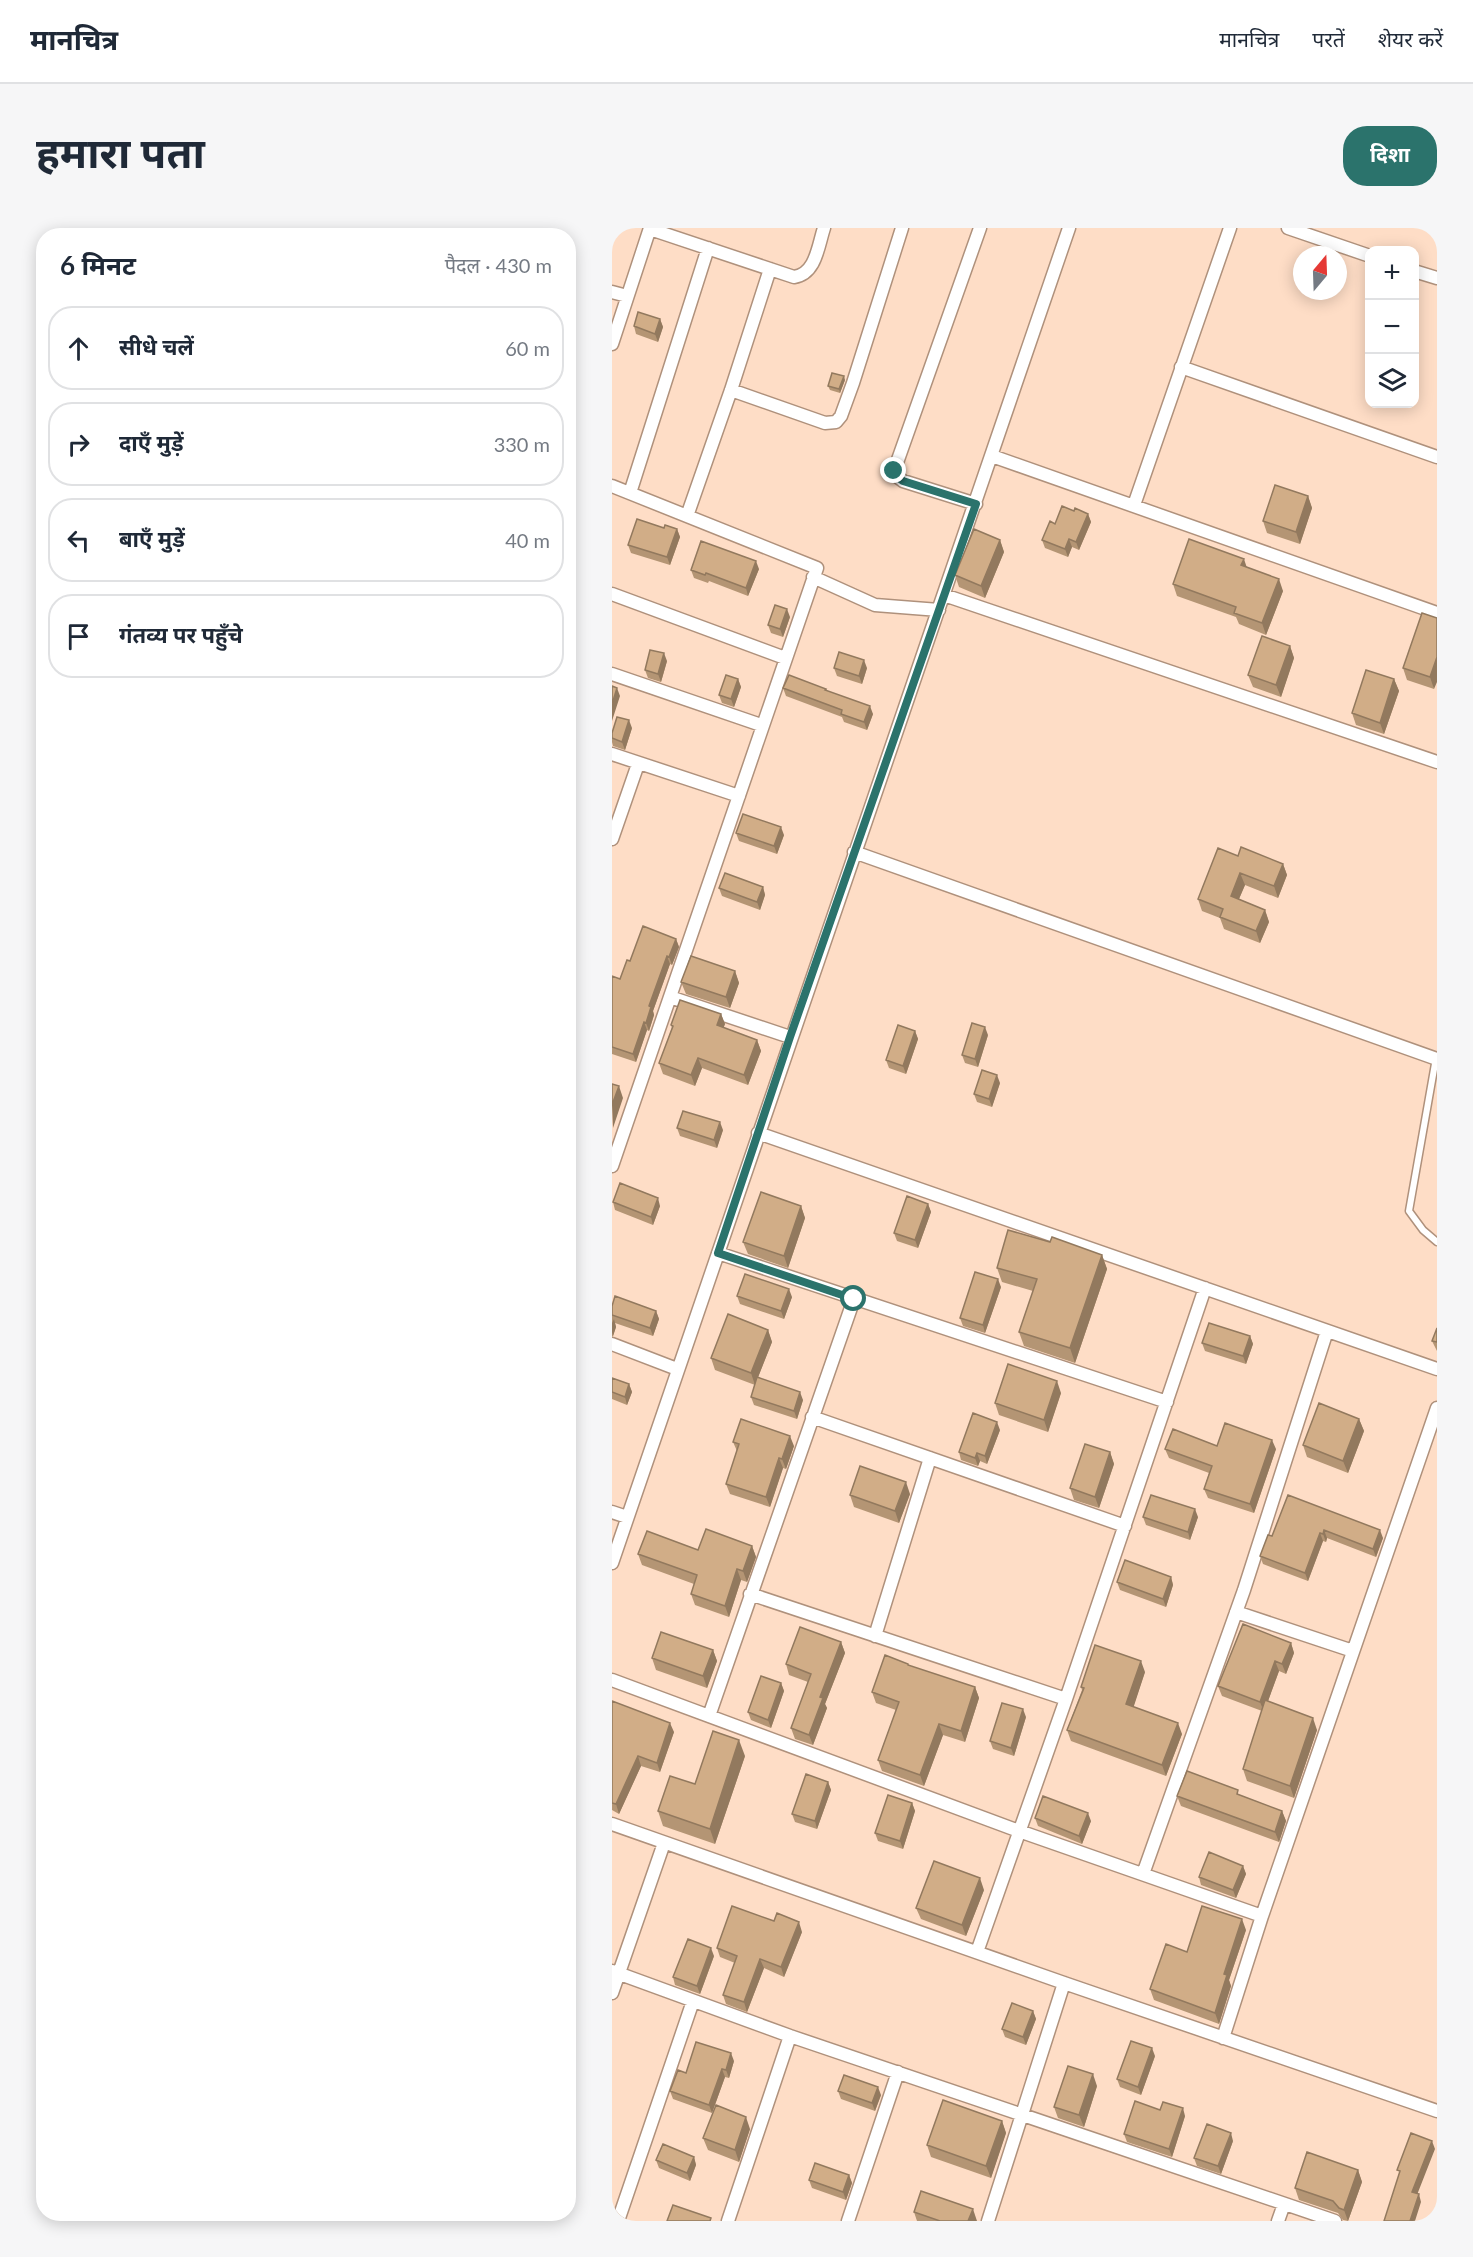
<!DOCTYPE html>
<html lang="hi">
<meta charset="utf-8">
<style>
body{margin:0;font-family:Lato,"Noto Sans Devanagari",sans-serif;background:#f6f6f7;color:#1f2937}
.controls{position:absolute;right:18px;top:18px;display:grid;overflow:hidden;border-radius:12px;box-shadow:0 3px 15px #0003}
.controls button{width:54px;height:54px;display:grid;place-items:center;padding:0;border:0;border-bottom:2px solid #e0e1e3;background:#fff;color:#1f2937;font:30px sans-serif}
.compass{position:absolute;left:681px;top:18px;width:54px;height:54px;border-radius:50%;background:#fff;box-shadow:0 3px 15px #0003;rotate:19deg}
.stop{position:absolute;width:18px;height:18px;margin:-14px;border:4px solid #2b736c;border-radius:50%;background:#fff}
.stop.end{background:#2b736c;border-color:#fff;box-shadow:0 2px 6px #0008}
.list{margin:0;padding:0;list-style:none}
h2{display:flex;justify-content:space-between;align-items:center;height:78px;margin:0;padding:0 24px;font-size:26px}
h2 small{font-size:20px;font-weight:400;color:#747a83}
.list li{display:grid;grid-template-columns:39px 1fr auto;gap:18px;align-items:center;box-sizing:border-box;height:84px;margin:0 12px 12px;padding:0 12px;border:2px solid #e0e1e3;border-radius:24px}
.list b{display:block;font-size:22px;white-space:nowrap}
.list em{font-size:20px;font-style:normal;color:#747a83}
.icon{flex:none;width:33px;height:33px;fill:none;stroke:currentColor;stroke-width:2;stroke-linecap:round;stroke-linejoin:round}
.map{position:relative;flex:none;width:825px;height:1993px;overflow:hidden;border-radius:24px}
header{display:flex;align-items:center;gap:36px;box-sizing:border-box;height:84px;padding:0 30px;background:#fff;border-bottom:2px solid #e0e1e3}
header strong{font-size:28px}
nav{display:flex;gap:33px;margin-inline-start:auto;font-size:21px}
.intro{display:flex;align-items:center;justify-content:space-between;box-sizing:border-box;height:144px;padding:0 36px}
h1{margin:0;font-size:42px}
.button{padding:15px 27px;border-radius:24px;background:#2b736c;color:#fff;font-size:21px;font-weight:700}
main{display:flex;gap:36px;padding:0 36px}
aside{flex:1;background:#fff;border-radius:24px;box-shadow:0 3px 15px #0003}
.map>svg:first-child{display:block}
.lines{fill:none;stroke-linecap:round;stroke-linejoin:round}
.service-casing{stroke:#af917c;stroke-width:9}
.minor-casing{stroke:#af917c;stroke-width:15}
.service{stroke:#fff;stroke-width:6}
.minor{stroke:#fff;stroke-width:12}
.wall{fill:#b49574}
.shaded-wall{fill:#92795e}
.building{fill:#d1ad87;stroke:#92795e;stroke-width:1.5}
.route{stroke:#2b736c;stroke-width:8}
</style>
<header>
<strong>मानचित्र</strong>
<nav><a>मानचित्र</a><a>परतें</a><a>शेयर करें</a></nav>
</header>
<div class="intro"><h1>हमारा पता</h1><a class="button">दिशा</a></div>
<main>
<aside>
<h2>6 मिनट<small>पैदल · 430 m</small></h2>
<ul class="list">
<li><svg class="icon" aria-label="ahead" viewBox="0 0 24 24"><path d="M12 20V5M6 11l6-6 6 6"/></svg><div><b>सीधे चलें</b></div><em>60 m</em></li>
<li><svg class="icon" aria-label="right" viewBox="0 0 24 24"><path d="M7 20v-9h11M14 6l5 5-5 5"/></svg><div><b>दाएँ मुड़ें</b></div><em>330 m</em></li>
<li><svg class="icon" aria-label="left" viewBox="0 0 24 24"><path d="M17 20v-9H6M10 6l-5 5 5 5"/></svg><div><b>बाएँ मुड़ें</b></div><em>40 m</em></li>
<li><svg class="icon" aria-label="arrive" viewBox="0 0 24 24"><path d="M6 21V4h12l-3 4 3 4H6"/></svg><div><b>गंतव्य पर पहुँचे</b></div></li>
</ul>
</aside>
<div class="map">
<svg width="825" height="1993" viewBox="0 0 825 1993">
<rect width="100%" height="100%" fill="#feddc6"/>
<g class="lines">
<g class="service-casing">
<path id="service" d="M824,830L797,983L811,1002L825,1014"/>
</g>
<g class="minor-casing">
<path id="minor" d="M676,0L758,28
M38,1L182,49C204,46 206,18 212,0
M802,43L825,50
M0,64L15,68
M0,116L38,0
M569,139L825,229
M119,162L213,195L224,194L229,188L241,155L290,0
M380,228L825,385
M0,258L205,340L0,938
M18,265L96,20
M364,276L291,253L283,247L282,243L368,0
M522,277L618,0
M75,288L119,162L158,41
M201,349L263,377L327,382
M0,366L173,430
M332,367L825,534
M0,446L149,497
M0,526L127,568
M0,611L26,536
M242,624L825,831
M58,769L178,809
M146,905L825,1141
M106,1025L555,1174
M0,1116L65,1141
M200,1189L513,1298
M0,1284L15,1289
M0,1335C152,890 304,445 457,0
M138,1366L454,1471
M624,1384L741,1423
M263,1408L318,1230
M0,1452L407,1603L650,1688
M97,1488L242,1071
M0,1596L452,1755L825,1883
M531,1646L632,1362L715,1103
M365,1724L454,1471L593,1060
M0,1743L178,1808L723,1993
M0,1765L52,1615
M611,1810L650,1688L825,1180
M6,1993L81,1773
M116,1993L178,1808
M236,1993L286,1844
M376,1993L452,1755
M666,1993L672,1976
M824,1993L825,1990"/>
</g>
<use href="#service" class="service"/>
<use href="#minor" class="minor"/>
</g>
<path class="wall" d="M48,91L51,99L46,114L24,106L22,98Z
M233,152L228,165L218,162L216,158Z
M696,268L700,280L688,316L655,305L651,293Z
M462,283L476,286L479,294L467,322L460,319L456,329L433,320L430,312L443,296Z
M52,300L65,301L68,309L58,337L19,325L16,317Z
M388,312L392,324L373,370L347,359L343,347Z
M635,339L671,363L654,407L627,396L624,389L565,368L561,356Z
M147,341L136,368L97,353L96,355L82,350L79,342Z
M810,385L822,461L795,452L791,440Z
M178,389L171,409L159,405L156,397Z
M678,418L682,430L669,469L641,459L636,447Z
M55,433L49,454L36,450L33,442Z
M222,440H255L250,456L225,448Z
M126,451L129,459L122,479L110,475L107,467Z
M782,451L787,463L772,506L744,497L740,485Z
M171,460L214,461L215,463L261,486L255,502L232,494L230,489L174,468Z
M20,500L13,522L1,518L0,514V505Z
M124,605L172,607L165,626L127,613Z
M626,628L671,636L675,647L666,670L633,657L627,671L653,682L657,694L648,715L612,701L608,690L590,683L586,671Z
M151,659L153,667L148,682L110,668L107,660Z
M64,711L67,719L60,737L58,736L41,783L42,787L37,803L35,802L24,834L0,826V748L8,751L18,733Z
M123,743L127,755L118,780L74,766L69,754Z
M109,786L113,796L111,800L145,812L149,823L136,857L90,840L83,858L51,846L47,835L60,800L59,797Z
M303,803L306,811L294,846L277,840L274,832Z
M376,807L366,839L353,835L350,827Z
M388,855L380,879L365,874L362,866Z
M65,900L111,902L105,920L68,908Z
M1,974L48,978L41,997L3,982Z
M316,976L319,984L306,1020L285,1013L282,1005Z
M189,978L193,990L176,1040L136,1026L131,1014Z
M438,1014L490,1027L495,1041L463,1135L412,1118L407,1104L421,1063L390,1054L385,1040Z
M389,1059L373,1105L351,1098L348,1090Z
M125,1068L180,1069L172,1091L128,1076Z
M0,1078L44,1083L47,1091L41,1108L3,1095L4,1099L1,1108L0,1109Z
M825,1100V1123L820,1113Z
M156,1102L160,1114L146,1149L191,1172L185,1191L142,1177L139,1169L143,1157L103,1142L99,1130Z
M638,1108L641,1116L634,1136L593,1123L590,1115Z
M0,1150L17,1156L20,1164L15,1177L0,1171Z
M449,1165L436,1204L387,1187L383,1175Z
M747,1191L752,1203L736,1245L695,1229L691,1217Z
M388,1202L375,1236L368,1233L366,1238L349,1232L347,1224Z
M121,1214L182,1218L174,1241L171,1240L158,1279L118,1266L114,1256L125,1223Z
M605,1218L664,1221L642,1285L596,1270L592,1261L597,1245L557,1230L553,1221Z
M498,1224L502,1236L487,1280L462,1272L458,1260Z
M298,1266L287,1295L242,1279L238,1267Z
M676,1267L771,1310L764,1329L715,1310L714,1314L711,1313L696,1353L651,1336L648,1328L660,1308Z
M531,1289H586L578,1312L534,1297Z
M140,1318L144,1329L135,1354L129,1352L117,1389L83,1377L79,1366L82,1356L30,1337L26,1326Z
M559,1349L561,1357L554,1379L508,1362L505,1354Z
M229,1414L233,1425L213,1476L215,1480L201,1517L183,1511L179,1500L196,1454L177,1447L174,1436Z
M679,1415L682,1425L674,1446L667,1443L656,1473L705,1502L682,1570L635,1553L631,1541L650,1483L610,1468L606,1458Z
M101,1422L105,1433L95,1460L44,1442L40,1430Z
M296,1436L297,1438L363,1459L367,1470L353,1514L331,1507L312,1558L270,1543L266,1532L284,1482L264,1475L260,1464Z
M533,1444L521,1479L570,1506L554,1548L459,1513L455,1502L470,1462L469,1459Z
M169,1455L172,1463L159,1500L139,1492L136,1484Z
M0,1474L62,1504L48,1544L29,1538L7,1586L0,1582Z
M414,1489L402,1528L381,1521L378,1513Z
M133,1528L103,1616L51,1598L46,1583L83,1556Z
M216,1554L219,1562L205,1601L183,1594L180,1586Z
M628,1567L670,1583L674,1593L667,1614L569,1578L565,1568Z
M300,1575L303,1583L291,1621L266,1613L263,1605Z
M423,1590L479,1593L470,1616L426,1598Z
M631,1638L634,1646L624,1670L589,1657L587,1649Z
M372,1662L354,1708L309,1691L304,1680Z
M634,1702L617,1752L619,1758L607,1796L542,1772L538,1761L575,1724Z
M190,1704L172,1749L152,1740L135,1784L114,1776L111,1767L123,1735L108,1729L105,1720Z
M102,1728L88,1766L63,1757L61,1749Z
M421,1783L424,1791L414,1817L393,1809L390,1801Z
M543,1828L529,1867L508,1859L505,1851Z
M122,1833L117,1850L113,1849L100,1885L61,1871L58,1863L74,1845Z
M485,1858L472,1899L446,1890L442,1879Z
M226,1863L269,1867L263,1883L229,1871Z
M548,1882L573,1888L560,1929L515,1914L512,1906Z
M390,1893L394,1905L379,1950L319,1929L315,1917Z
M138,1901L127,1934L96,1922L91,1910Z
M621,1913L609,1946L585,1938L582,1930Z
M82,1929L84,1937L78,1953L47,1940L44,1932Z
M746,1942L750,1954L736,1993L731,1992L726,1985L687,1972L683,1960Z
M237,1947L240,1955L234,1972L200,1960L197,1952Z
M302,1984L365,1993H305Z"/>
<path class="shaded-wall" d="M48,91L51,99L46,114L43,106Z
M232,148L233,152L228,165L227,161Z
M696,268L700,280L688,316L684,304Z
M476,286L479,294L467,322L464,314Z
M65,301L68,309L58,337L55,329Z
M457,311L460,319L456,329L453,321Z
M388,312L392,324L373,370L369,358Z
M632,331L636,343L629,337Z
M144,333L147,341L136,368L134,360Z
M667,351L671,363L654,407L650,395Z
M175,381L178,389L171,409L168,401Z
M678,418L682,430L669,469L664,457Z
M52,425L55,433L49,454L46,446Z
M825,429V454L822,461L818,449Z
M252,432L255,440L250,456L247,448Z
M126,451L129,459L122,479L119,471Z
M782,451L787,463L772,506L768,495Z
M5,460L8,468L0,493V476Z
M258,478L261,486L255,502L252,494Z
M17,492L20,500L13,522L10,514Z
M169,599L172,607L165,626L162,618Z
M671,636L675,647L666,670L662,658Z
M628,645L633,657L623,680L619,668Z
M151,659L153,667L148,682L145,674Z
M653,682L657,694L648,715L644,703Z
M64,711L67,719L60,737L57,729Z
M55,728L58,736L41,783L42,787L37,803L34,795L37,778Z
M123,743L127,755L118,780L114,769Z
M109,786L113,796L108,808L105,797Z
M32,794L35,802L24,834L21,826Z
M373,799L376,807L366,839L363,831Z
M303,803L306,811L294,846L291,838Z
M145,812L149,823L136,857L132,847Z
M86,830L90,840L83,858L79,847Z
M385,847L388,855L380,879L377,871Z
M7,858L11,870L1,900L0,877Z
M108,894L111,902L105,920L102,912Z
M46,970L48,978L41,997L39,989Z
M316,976L319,984L306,1020L303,1012Z
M189,978L193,990L176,1040L172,1028Z
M490,1027L495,1041L463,1135L458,1120Z
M386,1051L389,1059L373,1105L371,1097Z
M177,1061L180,1069L172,1091L169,1083Z
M44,1083L47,1091L41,1108L38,1100Z
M2,1091L4,1099L1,1108L0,1104V1095Z
M156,1102L160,1114L143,1157L139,1145Z
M638,1108L641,1116L634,1136L631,1128Z
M445,1153L449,1165L436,1204L432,1192Z
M17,1156L20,1164L15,1177L13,1169Z
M188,1164L191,1172L185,1191L182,1183Z
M747,1191L752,1203L736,1245L731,1233Z
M385,1194L388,1202L375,1236L373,1228Z
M178,1208L182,1218L174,1241L170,1231Z
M660,1212L664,1221L642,1285L638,1276Z
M498,1224L502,1236L487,1280L483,1269Z
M365,1225L368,1233L366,1238L363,1230Z
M167,1230L171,1240L158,1279L154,1269Z
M294,1254L298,1266L287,1295L283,1283Z
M583,1281L586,1289L578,1312L576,1304Z
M712,1302L715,1310L714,1314L711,1306Z
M768,1302L771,1310L764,1329L761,1321Z
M708,1305L711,1313L696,1353L693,1345Z
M140,1318L144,1329L135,1354L131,1343Z
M125,1341L129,1352L117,1389L113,1378Z
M559,1349L561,1357L554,1379L551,1371Z
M229,1414L233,1425L213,1476L215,1480L201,1517L197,1507L208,1469Z
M679,1415L682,1425L674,1446L670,1436Z
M101,1422L105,1433L95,1460L91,1448Z
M529,1433L533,1444L519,1487L514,1476Z
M663,1433L667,1443L652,1484L648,1474Z
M169,1455L172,1463L159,1500L156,1492Z
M363,1459L367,1470L353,1514L349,1503Z
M411,1481L414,1489L402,1528L399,1520Z
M701,1490L705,1502L682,1570L678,1558Z
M58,1495L62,1504L48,1544L45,1535Z
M566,1495L570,1506L554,1548L550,1537Z
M327,1496L331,1507L312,1558L308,1547Z
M127,1512L133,1528L103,1616L98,1601Z
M26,1528L29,1538L7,1586L4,1576Z
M216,1554L219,1562L205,1601L203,1593Z
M300,1575L303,1583L291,1621L288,1613Z
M670,1583L674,1593L667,1614L663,1604Z
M476,1585L479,1593L470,1616L467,1608Z
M631,1638L634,1646L624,1670L621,1662Z
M368,1650L372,1662L354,1708L350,1697Z
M630,1691L634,1702L617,1752L619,1758L607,1796L603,1785L612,1746Z
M187,1694L190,1704L172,1749L169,1739Z
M99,1720L102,1728L88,1766L85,1758Z
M148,1731L152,1740L135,1784L132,1774Z
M421,1783L424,1791L414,1817L411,1809Z
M540,1820L543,1828L529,1867L526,1859Z
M119,1825L122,1833L117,1850L114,1842Z
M110,1841L113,1849L100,1885L97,1877Z
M481,1846L485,1858L472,1899L467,1887Z
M266,1859L269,1867L263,1883L260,1875Z
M571,1880L573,1888L560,1929L557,1921Z
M134,1889L138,1901L127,1934L123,1922Z
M390,1893L394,1905L379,1950L374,1938Z
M619,1905L621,1913L609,1946L606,1938Z
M820,1913L823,1921L803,1972L800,1964Z
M82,1929L84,1937L78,1953L75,1945Z
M746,1942L750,1954L736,1993L732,1982Z
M237,1947L240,1955L234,1972L231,1964Z
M807,1966L809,1974L803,1993H798Z
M361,1981L365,1993H356Z"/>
<path class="building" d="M26,84L48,91L43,106L22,98Z
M220,145L232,148L227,161L216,158Z
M663,257L696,268L684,304L651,293Z
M450,278L462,283L463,280L476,286L464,314L457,311L453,321L430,312L438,293L443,296Z
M25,291L52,300L53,297L65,301L55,329L16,317Z
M362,301L388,312L369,358L343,347Z
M577,311L632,331L629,337L667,351L650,395L622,385L624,379L561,356Z
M89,313L144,333L134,360L94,345L93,347L79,342Z
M163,377L175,381L168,401L156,397Z
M810,385L825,390V429L818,449L791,440Z
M650,408L678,418L664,457L636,447Z
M38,422L52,425L46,446L33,442Z
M227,424L252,432L247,448L222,440Z
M754,442L782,451L768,495L740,485Z
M114,447L126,451L119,471L107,467Z
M177,447L214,461L213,462L258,478L252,494L229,486L230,482L171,460Z
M0,458L5,460L0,476Z
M5,489L17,492L10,514L0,510V505Z
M131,586L169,599L162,618L124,605Z
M629,619L671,636L662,658L628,645L619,668L653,682L644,703L608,689L611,681L586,671L606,620L626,628Z
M113,645L151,659L145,674L107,660Z
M31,698L64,711L57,729L55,728L37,778L39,779L34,795L32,794L21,826L0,819V748L8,751L15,732L18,733Z
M79,728L123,743L114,769L69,754Z
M68,772L109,786L105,797L145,812L132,847L86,830L79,847L47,835L61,798L59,797Z
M360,795L373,799L363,831L350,827Z
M286,797L303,803L291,838L274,832Z
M370,842L385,847L377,871L362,866Z
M0,856L7,858L0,877Z
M71,883L108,894L102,912L65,900Z
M8,955L46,970L39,989L1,974Z
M149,964L189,978L172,1028L131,1014Z
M295,968L316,976L303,1012L282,1005Z
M396,1002L438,1014L440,1009L490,1027L458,1120L407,1104L425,1051L385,1040Z
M363,1044L386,1051L371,1097L348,1090Z
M133,1046L177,1061L169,1083L125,1068Z
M3,1068L44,1083L38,1100L0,1087V1078Z
M116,1086L156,1102L139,1145L99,1130Z
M597,1095L638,1108L631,1128L590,1115Z
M825,1100V1114L820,1113Z
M396,1136L445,1153L432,1192L383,1175Z
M145,1149L188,1164L182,1183L139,1169Z
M0,1150L17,1156L13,1169L0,1164Z
M707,1175L747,1191L731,1233L691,1217Z
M361,1185L385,1194L373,1228L365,1225L363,1230L347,1224Z
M129,1191L178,1208L170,1231L167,1230L154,1269L114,1256L127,1216L121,1214Z
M613,1195L660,1212L638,1276L592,1261L600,1238L553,1221L561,1201L605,1218Z
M473,1216L498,1224L483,1269L458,1260Z
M248,1238L294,1254L283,1283L238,1267Z
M539,1267L583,1281L576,1304L531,1289Z
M676,1267L768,1302L761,1321L712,1302L711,1306L708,1305L693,1345L648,1328L656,1307L660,1308Z
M94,1301L140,1318L131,1343L125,1341L113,1378L79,1366L85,1347L26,1326L35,1303L86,1322Z
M513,1332L559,1349L551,1371L505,1354Z
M631,1396L679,1415L670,1436L663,1433L648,1474L606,1458Z
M188,1399L229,1414L208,1469L211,1470L197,1507L179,1500L199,1446L174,1436Z
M49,1404L101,1422L91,1448L40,1430Z
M483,1417L529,1433L514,1476L566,1495L550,1537L455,1502L472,1460L469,1459Z
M273,1427L296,1436V1437L363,1459L349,1503L327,1496L308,1547L266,1532L287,1474L260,1464Z
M149,1448L169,1455L156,1492L136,1484Z
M653,1472L701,1490L678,1558L631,1541Z
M0,1473L58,1495L45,1535L26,1528L4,1576L0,1575Z
M390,1475L411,1481L399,1520L378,1513Z
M101,1503L127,1512L98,1601L46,1583L58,1548L83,1556Z
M575,1543L626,1562L625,1566L670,1583L663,1604L565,1568Z
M194,1546L216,1554L203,1593L180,1586Z
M276,1567L300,1575L288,1613L263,1605Z
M431,1568L476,1585L467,1608L423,1590Z
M597,1624L631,1638L621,1662L587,1649Z
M322,1633L368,1650L350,1697L304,1680Z
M120,1678L162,1693L165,1685L187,1694L169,1739L148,1731L132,1774L111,1767L125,1728L105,1720Z
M590,1678L630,1691L612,1746L615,1747L603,1785L538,1761L554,1716L575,1724Z
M76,1711L99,1720L85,1758L61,1749Z
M400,1775L421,1783L411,1809L390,1801Z
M519,1813L540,1820L526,1859L505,1851Z
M84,1814L119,1825L114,1842L110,1841L97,1877L58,1863L66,1842L74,1845Z
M456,1838L481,1846L467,1887L442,1879Z
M232,1847L266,1859L260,1875L226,1863Z
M331,1872L390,1893L374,1938L315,1917Z
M523,1873L548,1882L551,1874L571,1880L557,1921L512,1906Z
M104,1877L134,1889L123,1922L91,1910Z
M595,1896L619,1905L606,1938L582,1930Z
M799,1905L820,1913L800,1964L807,1966L798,1993H772L788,1943L785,1942Z
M51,1916L82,1929L75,1945L44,1932Z
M695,1924L746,1942L732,1982L727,1980L721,1973L683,1960Z
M203,1935L237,1947L231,1964L197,1952Z
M309,1963L361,1981L356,1993H328L302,1984Z
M61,1977L99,1990L98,1993H55Z"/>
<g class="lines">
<path class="route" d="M242,1071L106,1025L178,809L364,276L291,253L283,247L282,243"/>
</g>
</svg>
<div class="controls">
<button>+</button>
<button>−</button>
<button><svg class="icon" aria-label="layers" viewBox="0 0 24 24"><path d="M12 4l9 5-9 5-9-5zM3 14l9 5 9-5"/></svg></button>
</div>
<svg class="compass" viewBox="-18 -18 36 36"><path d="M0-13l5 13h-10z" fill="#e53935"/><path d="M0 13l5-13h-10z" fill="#747a83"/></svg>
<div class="stop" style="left:242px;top:1071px"></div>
<div class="stop end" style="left:282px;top:243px"></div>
</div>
</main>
